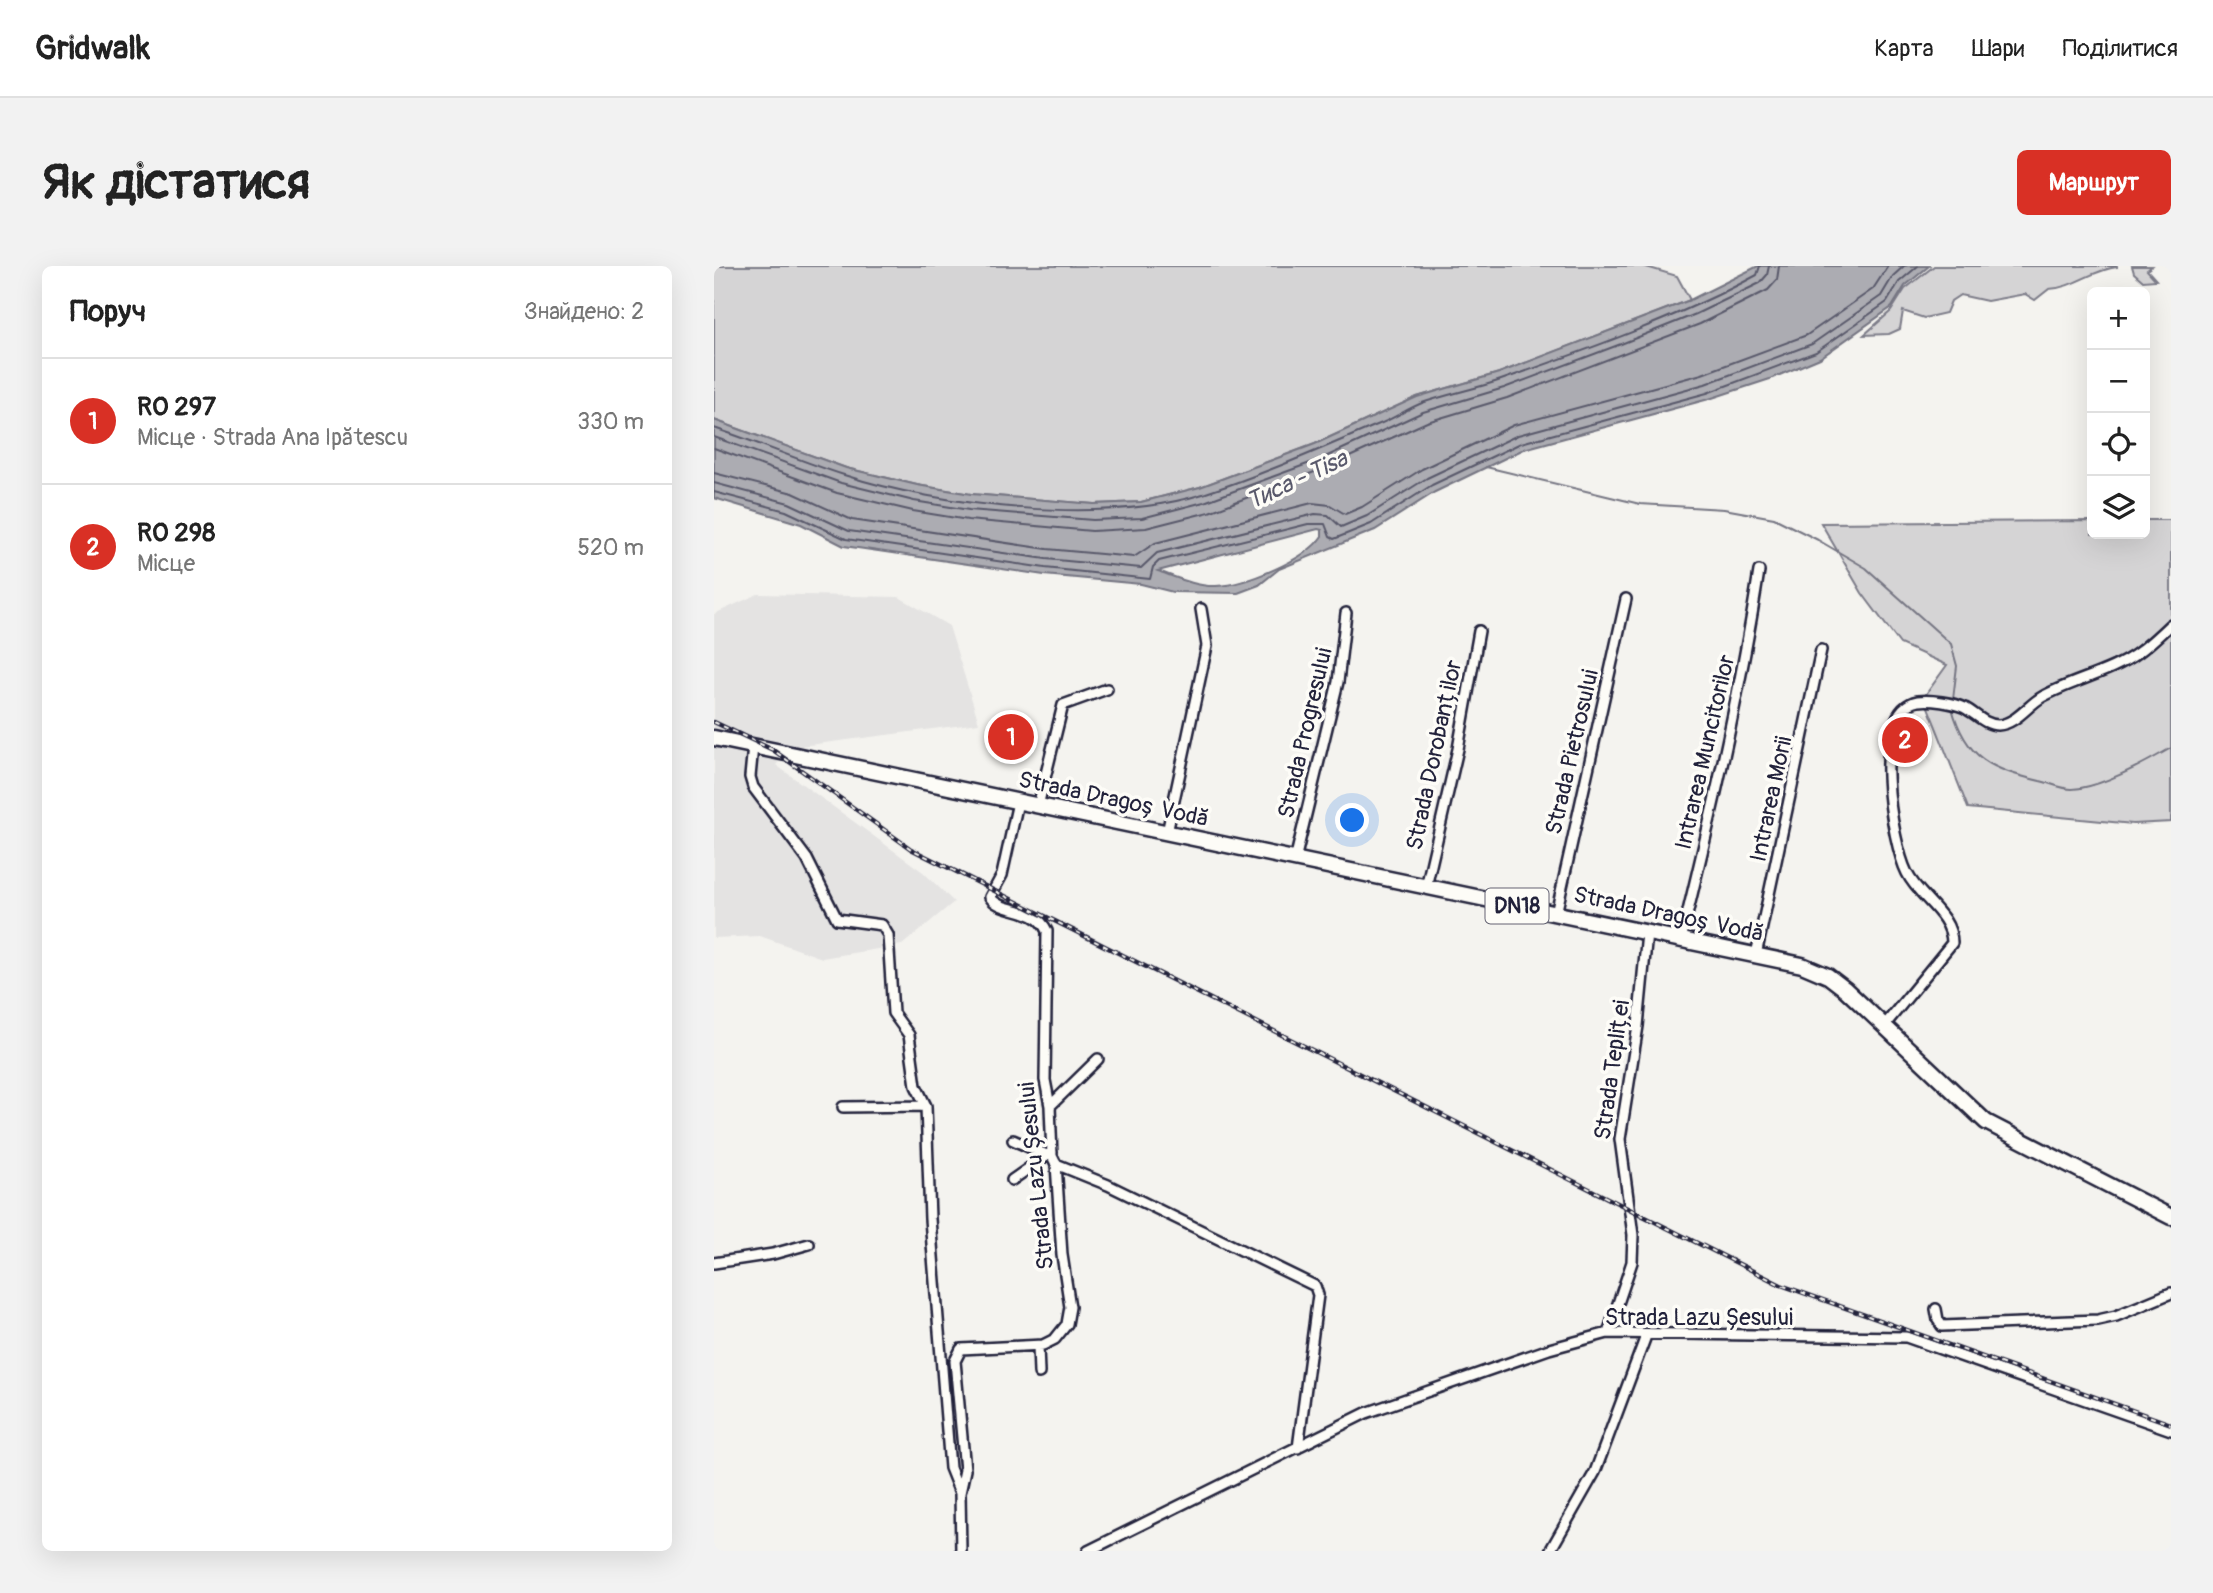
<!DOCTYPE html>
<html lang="uk">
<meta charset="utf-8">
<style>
body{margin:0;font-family:Pangolin,sans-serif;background:#f2f2f2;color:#222}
.controls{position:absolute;right:21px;top:21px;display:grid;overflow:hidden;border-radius:10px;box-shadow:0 7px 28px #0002}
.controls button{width:63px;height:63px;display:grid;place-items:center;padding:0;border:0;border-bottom:2px solid #e0e0e0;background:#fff;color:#222;font:35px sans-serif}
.you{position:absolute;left:639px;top:555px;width:24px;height:24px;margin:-18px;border:5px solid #fff;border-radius:50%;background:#1a73e8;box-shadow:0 0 0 10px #1a73e833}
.badge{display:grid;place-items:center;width:46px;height:46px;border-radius:50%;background:#d93025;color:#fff;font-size:23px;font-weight:700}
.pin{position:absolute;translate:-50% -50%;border:4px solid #fff;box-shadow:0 2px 7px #0006}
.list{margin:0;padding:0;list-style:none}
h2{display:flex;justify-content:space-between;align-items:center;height:91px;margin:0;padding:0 28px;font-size:30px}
h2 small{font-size:23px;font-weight:400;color:#767676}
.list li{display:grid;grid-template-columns:46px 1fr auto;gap:21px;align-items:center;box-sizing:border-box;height:126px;padding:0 28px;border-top:2px solid #e0e0e0}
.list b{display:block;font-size:26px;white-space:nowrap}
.list p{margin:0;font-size:23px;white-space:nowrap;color:#767676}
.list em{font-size:23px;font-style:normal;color:#767676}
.icon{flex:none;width:38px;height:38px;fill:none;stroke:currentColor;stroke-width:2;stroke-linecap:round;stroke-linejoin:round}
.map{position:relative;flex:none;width:1457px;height:1285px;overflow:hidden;border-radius:10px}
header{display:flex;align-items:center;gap:42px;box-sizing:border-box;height:98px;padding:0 35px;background:#fff;border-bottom:2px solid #e0e0e0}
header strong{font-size:33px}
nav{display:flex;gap:38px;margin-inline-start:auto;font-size:24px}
.intro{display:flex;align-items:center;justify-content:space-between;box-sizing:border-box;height:168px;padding:0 42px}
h1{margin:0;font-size:49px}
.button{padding:18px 32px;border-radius:10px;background:#d93025;color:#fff;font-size:24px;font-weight:700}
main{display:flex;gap:42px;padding:0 42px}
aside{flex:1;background:#fff;border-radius:10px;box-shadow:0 7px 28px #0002}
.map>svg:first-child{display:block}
.built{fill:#e4e3e2}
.green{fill:#d5d4d5;stroke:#7c7b88;stroke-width:2}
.water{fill:#acacb2;stroke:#757582;stroke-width:2;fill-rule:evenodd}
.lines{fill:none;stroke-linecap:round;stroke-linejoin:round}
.shore{stroke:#59596b;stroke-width:2}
.stream{stroke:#757582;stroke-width:2}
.minor-casing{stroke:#22223b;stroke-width:14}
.primary-casing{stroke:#22223b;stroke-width:19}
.minor{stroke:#fdfcf7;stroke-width:9}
.primary{stroke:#fdfcf7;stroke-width:14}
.rail-casing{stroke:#22223b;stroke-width:4.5}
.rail{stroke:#fdfcf7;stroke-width:2;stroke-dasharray:5;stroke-linecap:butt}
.labels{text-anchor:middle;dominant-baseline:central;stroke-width:7;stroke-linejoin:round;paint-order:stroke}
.shield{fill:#fdfcf7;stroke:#646373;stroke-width:2}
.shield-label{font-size:21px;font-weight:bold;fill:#22223b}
.street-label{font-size:23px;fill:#22223b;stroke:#fdfcf7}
.water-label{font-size:24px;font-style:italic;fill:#59596b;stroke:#fdfcf7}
</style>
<header>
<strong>Gridwalk</strong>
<nav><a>Карта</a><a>Шари</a><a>Поділитися</a></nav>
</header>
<div class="intro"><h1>Як дістатися</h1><a class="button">Маршрут</a></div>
<main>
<aside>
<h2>Поруч<small>Знайдено: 2</small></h2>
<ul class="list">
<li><span class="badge">1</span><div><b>RO 297</b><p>Місце · Strada Ana Ipătescu</p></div><em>330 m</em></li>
<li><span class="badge">2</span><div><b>RO 298</b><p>Місце</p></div><em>520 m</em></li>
</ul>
</aside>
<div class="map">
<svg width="1457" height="1285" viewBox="0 0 1457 1285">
<rect width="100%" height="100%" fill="#f4f3ef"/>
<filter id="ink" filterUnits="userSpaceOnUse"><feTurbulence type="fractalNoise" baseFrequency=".0143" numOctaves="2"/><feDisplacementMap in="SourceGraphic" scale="14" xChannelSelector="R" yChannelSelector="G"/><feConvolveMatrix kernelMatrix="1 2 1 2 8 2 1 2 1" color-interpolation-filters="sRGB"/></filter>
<g filter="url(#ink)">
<path class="built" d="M44,328L185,331L235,360L265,457L79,481L62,499L209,606L240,636L188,679L108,692L46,670L0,672V348Z"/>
<path class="green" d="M0,0H929L963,10L976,34L785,107L703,131L601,178L486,221L427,236L380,238L257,228L203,219L132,202L0,154Z
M1220,0H1403V1C1378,4 1359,22 1335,23L1321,34L1311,28L1273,35L1246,29L1237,35L1232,47L1210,52L1189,45L1186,63L1175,68L1150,69L1177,45L1191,23Z
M1418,0H1438L1433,4L1442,14L1429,15L1420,7Z
M1431,254H1457V556L1419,558L1254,542L1210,431L1233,399L1186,378L1148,327L1107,257L1378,255V268H1431Z"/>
<path class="water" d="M1044,0H1215L1191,20L1178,41L1106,92L1056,113L995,133L810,183L721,226L661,264L565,303L545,319L524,327L459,326L427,318L330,309L130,280L87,258L0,232V154L132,202L203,219L257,228L380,238L427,236L486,221L601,178L703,131L785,107L976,34ZM604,263L608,264V270C592,294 531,319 502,320C483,321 461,311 444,305Z"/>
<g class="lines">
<path class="shore" d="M0,162C43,176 86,195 130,209C228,241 390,259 489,228C548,209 606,183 663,159C679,153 693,143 708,137C734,128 761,123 787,114C870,85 966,51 1043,9L1046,0
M0,171L127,217L200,235L255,244L379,254L428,252L490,236L607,193L709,146L790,122L907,78L982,48L1046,17L1053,9L1055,0
M0,182L123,227L199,245L254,254L378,265L432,262L495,246L611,202L713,156L793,132L986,58L1054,24L1063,14L1065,0
M0,207L79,227L138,254L333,283L420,291L441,277L598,237L616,239L631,248L648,241L708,203L800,159L988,108L1093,69L1159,23L1174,0
M0,217L75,237L135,265L332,293L427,302L443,287L601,248L614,249L627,261L653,250L713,212L804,169L991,118L1098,78L1167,30L1179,10L1190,0
M0,226L72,245L132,273L331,302L436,313L439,301L445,295L594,258H611L616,271L620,273L657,258L718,219L807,177L993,127L1102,86L1173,36L1185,16L1204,0"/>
<path class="stream" d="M772,201L926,238L1010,243L1060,252L1104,274L1152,302L1237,378L1243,400L1239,433
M1238,442C1252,493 1277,503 1326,515C1336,517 1348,523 1358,523C1385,522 1433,496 1457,482"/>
<g class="minor-casing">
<path id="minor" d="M39,480L36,511L39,521L93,593L123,653L168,659L174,669L179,747L195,769L202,820L212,840L216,953L236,1202L246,1227L247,1285
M324,540L349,439L393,423
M453,567L493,380L487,343
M581,594L624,416L632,347
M712,621L744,483L765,365
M842,648L912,333
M967,674C997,551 1026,429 1045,305
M1042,689L1107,384
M1170,760L1238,677C1238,648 1205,632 1193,607C1178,577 1154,444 1204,435C1216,433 1240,437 1251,442C1262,448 1271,459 1284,459C1302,458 1314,439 1328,431C1358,414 1397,407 1425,386C1436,378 1447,367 1457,358
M336,840L384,793
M129,841L212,840
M299,874L333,889
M342,898L394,919L601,1020L604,1029L584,1182
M298,914L338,886
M0,997L59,988L95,978
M1222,1043L1224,1054L1228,1060L1384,1054L1402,1050L1457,1027
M894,1067L918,996L919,969L906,873L924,760L933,667
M324,1080L325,1107
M246,1227L251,1204L241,1095L247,1083L329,1079L341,1073L353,1058L356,1041L348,989L342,898L338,890L336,840L331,814L333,665C321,639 287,648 276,631L288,609L304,536
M374,1285L652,1147L835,1083L894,1067L1192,1071L1457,1164
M836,1285L881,1206L932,1070"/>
</g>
<g class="primary-casing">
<path id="primary" d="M0,472L1088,699L1114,710L1131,723L1272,856L1457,951"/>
</g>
<use href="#minor" class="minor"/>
<use href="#primary" class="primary"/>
<g class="rail-casing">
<path id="rail" d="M0,456L59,484L197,583L1067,1019L1457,1158"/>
</g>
<use href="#rail" class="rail"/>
</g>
</g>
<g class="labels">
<rect class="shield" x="771.5" y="622.5" width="63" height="35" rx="5"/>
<g class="shield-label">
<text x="803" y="640">DN18</text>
</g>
<g class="street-label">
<text transform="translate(591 467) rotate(-77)">Strada Progresului</text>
<text transform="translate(858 486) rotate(-77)">Strada Pietrosului</text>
<text transform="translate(991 486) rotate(-77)">Intrarea Muncitorilor</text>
<text transform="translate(720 489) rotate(-78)">Strada Dorobanților</text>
<text transform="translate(400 533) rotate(12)">Strada Dragoș Vodă</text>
<text transform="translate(1057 533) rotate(-78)">Intrarea Morii</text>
<text transform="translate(955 648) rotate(12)">Strada Dragoș Vodă</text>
<text transform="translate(898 804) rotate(-82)">Strada Tepliței</text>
<text transform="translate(322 910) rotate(-96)">Strada Lazu Șesului</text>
<text x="985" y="1051">Strada Lazu Șesului</text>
</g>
<g class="water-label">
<text transform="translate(583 214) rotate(-25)">Тиса - Tisa</text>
</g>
</g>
</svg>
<div class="controls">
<button>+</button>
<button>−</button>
<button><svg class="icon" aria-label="locate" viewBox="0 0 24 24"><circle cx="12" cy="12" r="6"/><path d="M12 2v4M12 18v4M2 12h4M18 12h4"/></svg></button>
<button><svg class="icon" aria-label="layers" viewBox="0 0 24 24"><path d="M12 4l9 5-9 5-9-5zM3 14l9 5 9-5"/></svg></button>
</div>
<div class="you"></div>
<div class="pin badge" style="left:297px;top:471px">1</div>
<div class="pin badge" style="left:1191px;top:474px">2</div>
</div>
</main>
